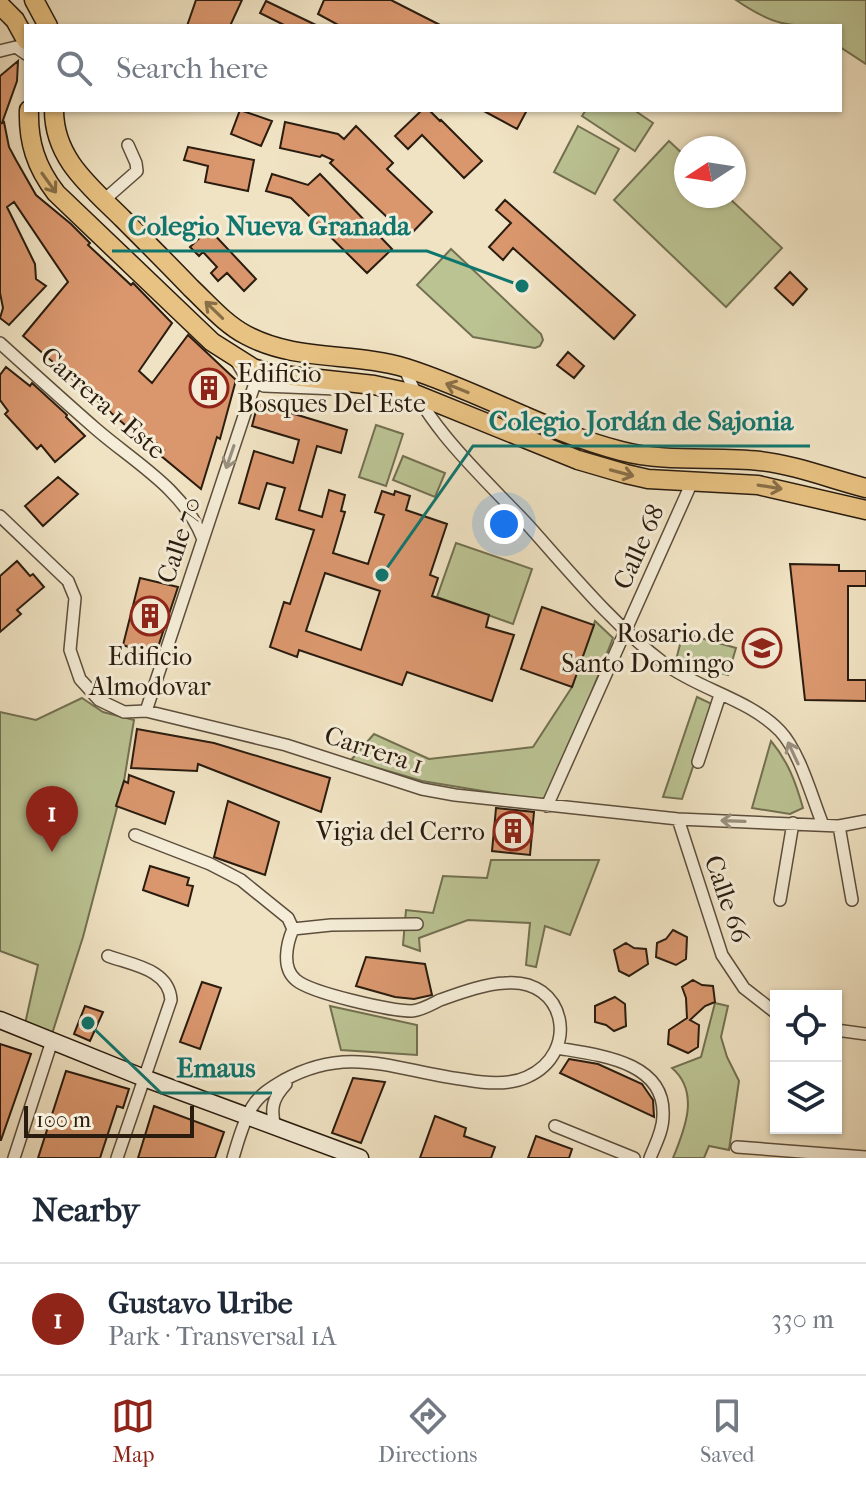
<!DOCTYPE html>
<meta charset="utf-8">
<style>
body{margin:0;font-family:"IM FELL French Canon",serif;background:#f6f6f7;color:#1f2937}
.controls{position:absolute;right:24px;bottom:24px;display:grid;overflow:hidden;border-radius:0px;box-shadow:0 2px 6px #0004}
.controls button{width:72px;height:72px;display:grid;place-items:center;padding:0;border:0;border-bottom:2px solid #e0e1e3;background:#fff;color:#1f2937;font:40px sans-serif}
.compass{position:absolute;left:674px;top:136px;width:72px;height:72px;border-radius:50%;background:#fff;box-shadow:0 2px 6px #0004;rotate:258deg}
.scale{position:absolute;left:24px;bottom:20px;width:170px;box-sizing:border-box;padding-left:8px;border:4px solid #2a1c0f;border-top:0;font-size:22px;line-height:28px;white-space:nowrap;color:#2a1c0f;-webkit-text-stroke:6px #f5edd8;paint-order:stroke}
.you{position:absolute;left:504px;top:524px;width:28px;height:28px;margin:-20px;border:6px solid #fff;border-radius:50%;background:#1a73e8;box-shadow:0 0 0 12px #1a73e833}
.badge{display:grid;place-items:center;width:52px;height:52px;border-radius:50%;background:#8f2418;color:#fff;font-size:26px;font-weight:700}
.pin{position:absolute;translate:-50% -66px;filter:drop-shadow(0 2px 4px #0008)}
.pin::after{content:'';position:absolute;top:42px;width:28px;height:24px;background:inherit;clip-path:polygon(0 0,100% 0,50% 100%)}
.list{margin:0;padding:0;list-style:none}
h2{display:flex;justify-content:space-between;align-items:center;height:104px;margin:0;padding:0 32px;font-size:34px}
h2 small{font-size:26px;font-weight:400;color:#747a83}
.list li{display:grid;grid-template-columns:52px 1fr auto;gap:24px;align-items:center;box-sizing:border-box;height:112px;padding:0 32px;border-top:2px solid #e0e1e3}
.list b{display:block;font-size:30px;white-space:nowrap}
.list p{margin:0;font-size:26px;white-space:nowrap;color:#747a83}
.list em{font-size:26px;font-style:normal;color:#747a83}
.icon{flex:none;width:44px;height:44px;fill:none;stroke:currentColor;stroke-width:2;stroke-linecap:round;stroke-linejoin:round}
.map{position:relative;flex:none;width:866px;height:1158px;overflow:hidden}
.search{position:absolute;background:#fff;box-shadow:0 2px 6px #0004;left:24px;right:24px;top:24px;height:88px;display:flex;align-items:center;gap:20px;box-sizing:border-box;padding:0 28px;border-radius:0px;color:#747a83;font-size:30px}
.sheet{height:216px;background:#fff}
nav{display:flex;justify-content:space-around;align-items:center;box-sizing:border-box;height:112px;border-top:2px solid #e0e1e3;background:#fff;font-size:22px;color:#747a83}
nav a{display:grid;justify-items:center;gap:4px}
nav .on{color:#8f2418}
.map>svg:first-child{display:block}
.green{fill:#bbc393;stroke:#727051;stroke-width:2}
.building{fill:#da976e;stroke:#2a1c0f;stroke-width:2;fill-rule:evenodd}
.lines{fill:none;stroke-linecap:round;stroke-linejoin:round}
.street-casing{stroke:#5c4e3c;stroke-width:14}
.secondary-casing{stroke:#2a1c0f;stroke-width:19}
.primary-casing{stroke:#2a1c0f;stroke-width:21}
.street{stroke:#f5edd8;stroke-width:11}
.secondary{stroke:#f5edd8;stroke-width:16}
.primary{stroke:#e8c282;stroke-width:18}
.oneway{stroke:#896f48}
.oneway2{stroke:#9a8f7e}
.labels{text-anchor:middle;dominant-baseline:central;stroke-width:6;stroke-linejoin:round;paint-order:stroke}
.poi-label{font-size:26px;fill:#2a1c0f;stroke:#f5edd8;text-anchor:end}
.street-label{font-size:26px;fill:#2a1c0f;stroke:#f5edd8}
.leader{fill:none;stroke:#0f766e;stroke-width:3}
.callout-dot{fill:#0f766e;stroke:#f5edd8;stroke-width:3}
.callout-label{font-size:28px;text-anchor:middle;font-weight:bold;fill:#0f766e;stroke:#f5edd8;stroke-width:6;stroke-linejoin:round;paint-order:stroke}
</style>
<div class="map">
<svg width="866" height="1158" viewBox="0 0 866 1158">
<rect width="100%" height="100%" fill="#f0e3c3"/>
<filter id="stains"><feTurbulence type="fractalNoise" baseFrequency=".0025" numOctaves="4"/><feColorMatrix values="0 0 0 0 .2 0 0 0 0 .09 0 0 0 0 .02 0 0 0 .5 -.17"/></filter>
<radialGradient id="worn" r=".72"><stop offset=".6" stop-color="#630" stop-opacity="0"/><stop offset="1" stop-color="#630" stop-opacity=".3"/></radialGradient>
<path class="green" d="M736,0H866V64L840,47V26C792,26 778,29 736,0Z
M586,110H634L653,123L635,151L582,116Z
M578,126L619,149L595,194L554,172Z
M669,141L686,157V196H727L782,248L726,307L614,200Z
M451,249L541,334L543,340L540,346L535,348L473,337L417,285Z
M376,425L403,434L386,486L359,477Z
M403,456L445,473L435,497L393,480Z
M456,543L532,569L513,624L437,597Z
M595,621L613,638L573,739L544,801L422,781L351,760L374,734L429,759L533,747L572,687Z
M683,633L736,648L728,675L676,660Z
M697,697L714,705L682,799L663,797Z
M82,698L103,712L134,720L124,781L83,937L52,1034L25,1024L38,965L0,951V712L36,720Z
M771,741C788,761 796,783 803,808L790,814L752,808Z
M491,860H599L570,935L545,926L536,967L526,965L530,923L468,920L419,938L420,951L403,945L406,910L433,913L443,876L487,878Z
M715,1003L728,1006L721,1037L727,1057L739,1081L729,1150L709,1146L704,1158H673C685,1129 700,1092 672,1068L701,1057Z
M330,1006L417,1025V1055L341,1050Z"/>
<path class="building" d="M196,0H242L230,26H187Z
M324,0H391L442,26H340L318,14Z
M266,1L318,26H286L260,13Z
M18,61L17,81L2,123L4,122L9,147L16,160L36,195L71,224L90,243L88,245L131,285L133,283L172,323L139,371L152,383L188,335L236,380L220,439L217,437L201,489L160,455L164,450L142,430L133,432L23,336L68,282L14,202L7,207L35,264L36,279L46,286L9,325L0,318L3,308L0,293V76Z
M240,110L272,121L261,146L231,134Z
M422,110H429L440,121L441,120L482,161L464,178L422,135L408,149L395,136Z
M482,110H527L517,129Z
M285,122L338,134L344,139L356,126L393,163L387,169L432,212L408,237L330,163L333,160L322,155L320,157L280,148Z
M188,147L254,160L248,191L205,182L208,166L184,160Z
M272,174L308,185L320,174L392,249L367,273L291,198L266,191Z
M505,200L635,315L614,339L513,248L503,260L489,247L511,223L496,210Z
M209,229L256,279L244,291L227,273L218,281L211,273L217,267L203,252L199,256L190,247Z
M790,272L807,289L793,305L775,288Z
M568,352L584,366L574,378L557,365Z
M6,367L30,386L32,383L67,415L66,417L85,436L55,462L41,445L37,449L5,414L8,411L0,400V375Z
M258,403L347,430L341,453L317,446L299,510L322,517L329,490L345,495L341,511L345,512L333,553L368,564L384,515L375,512L382,491L394,495L395,491L410,496L406,510L447,524L430,575L438,578L432,596L489,615L486,627L514,635L492,701L407,672L402,685L299,650L297,657L270,647L284,602L290,604L314,530L276,519L285,488L267,483L259,509L239,503L254,451L293,463L299,440L252,426ZM325,573L380,591L361,650L306,631Z
M58,477L78,494L43,526L25,506Z
M17,561L30,576L33,574L44,587L17,610L21,614L0,632V576Z
M790,564L839,565V571H866V586H848V680H866V701L805,700Z
M140,578L178,587L155,656L123,645Z
M542,607L594,625L572,687L521,669Z
M137,729L214,743L330,778L321,812L198,764L197,771L131,768Z
M129,775L174,792L165,824L116,806L124,781L128,783Z
M228,801L279,822L265,875L214,857Z
M496,808L534,812L530,855L492,851Z
M150,866L189,878L187,885L193,886L188,906L143,890Z
M673,930L687,937L686,959L676,965L656,957L657,943L666,939Z
M626,943L634,948L646,949L648,964L629,976L619,971L614,950Z
M366,957L425,964L432,995L414,999L395,997L356,986Z
M693,980L702,985L713,986L715,1002L705,1006L690,1020L699,1025L698,1047L688,1053L668,1044L669,1030L687,1018L686,998L682,987Z
M202,982L221,988L200,1049L180,1042Z
M615,997L625,1004L626,1026L614,1031L606,1025L595,1022V1006Z
M85,1006L103,1012L90,1041L74,1034Z
M0,1044L31,1054L1,1140H0Z
M569,1059L598,1064L642,1084L653,1100L654,1117L560,1073Z
M66,1071L129,1089L123,1108L117,1106L100,1158H38Z
M353,1078L385,1082L361,1143L332,1133Z
M154,1106L224,1132L215,1158H138Z
M435,1116L466,1128L464,1136L495,1147L491,1158H420Z
M536,1136L572,1149L569,1158H528Z"/>
<g class="lines">
<g class="street-casing">
<path id="street" d="M0,51L16,47L26,54
M104,200L137,171L136,163L128,145
M0,343C32,372 64,401 96,429C134,462 183,489 202,537
M235,359L246,377L264,386L337,389
M405,368C422,423 488,482 528,525C571,573 613,625 665,664C700,690 749,699 780,731C800,752 812,798 823,825
M0,516L68,581L75,598L70,650L80,679L99,700L124,712L146,711L286,745L422,789L455,795L678,819L839,826L866,821
M146,711L255,383
M698,762L720,695
M547,806L692,482
M678,819L722,955L744,988L776,1013
M839,826L852,900
M135,835L210,864L241,880L288,918L293,929
M780,900L793,823
M293,929L331,925L417,924
M108,956C132,965 169,969 171,1000L117,1158
M836,1030L866,1034
M557,1048C598,1055 666,1061 663,1116C663,1131 655,1145 650,1158
M555,1126L634,1158
M275,1127C270,1108 273,1098 286,1084
M737,1147L866,1157
M14,1158L52,1041
M233,1158C238,1141 243,1122 252,1107C259,1095 272,1087 284,1080C351,1043 398,1072 467,1080C484,1083 510,1085 527,1077C581,1053 566,977 505,983C484,984 460,993 440,1000C432,1004 422,1010 412,1011C391,1011 311,993 296,980C281,968 287,943 293,929"/>
</g>
<g class="secondary-casing">
<path id="secondary" d="M0,1020L144,1078L360,1158"/>
</g>
<g class="primary-casing">
<path id="primary" d="M34,0L48,26
M0,5L15,20L26,40
M29,110C28,142 36,167 56,193L212,342L253,368L273,374L374,385L415,394L578,460L626,474L648,479L758,485L866,510
M54,110C54,159 91,187 123,219C146,242 169,265 191,288C209,305 225,324 246,335C296,362 354,352 406,368C479,391 547,432 621,451C667,463 714,456 760,461C796,465 831,479 866,488"/>
</g>
<use href="#street" class="street"/>
<use href="#secondary" class="secondary"/>
<use href="#primary" class="primary"/>
</g>
<defs><path id="oneway-shaft" d="M-6 0H5M1.5-3L5.5 0L1.5 3" fill="none" stroke-width="1.6" stroke-linecap="round" stroke-linejoin="round" transform="scale(2)"/></defs>
<g class="oneway">
<use href="#oneway-shaft" transform="translate(49 183) rotate(54)"/>
<use href="#oneway-shaft" transform="translate(214 310) rotate(-136)"/>
<use href="#oneway-shaft" transform="translate(457 388) rotate(-158)"/>
<use href="#oneway-shaft" transform="translate(622 473) rotate(15)"/>
<use href="#oneway-shaft" transform="translate(770 487) rotate(9)"/>
</g>
<g class="oneway2">
<use href="#oneway-shaft" transform="translate(230 457) rotate(109)"/>
<use href="#oneway-shaft" transform="translate(793 753) rotate(-115)"/>
<use href="#oneway-shaft" transform="translate(733 821) rotate(-178)"/>
</g>
<defs>
<g id="building-ring" transform="scale(2)"><circle r="9.5" fill="#f5edd8" stroke="#8f2418" stroke-width="1.5"/><path d="M-4-6H4V6H1V3H-1V6H-4ZM-2.5-4.3h1.7v1.8h-1.7ZM.8-4.3h1.7v1.8H.8ZM-2.5-1h1.7V.8h-1.7ZM.8-1h1.7V.8H.8Z" fill="#8f2418"/></g>
<g id="school-ring" transform="scale(2)"><circle r="9.5" fill="#f5edd8" stroke="#8f2418" stroke-width="1.5"/><path d="M0-5L7-2L0 1L-7-2ZM-4 1L0 2.5L4 1V4Q0 6-4 4Z" fill="#8f2418"/></g>
</defs>
<g fill-rule="evenodd">
<use href="#building-ring" x="209" y="388"/>
<use href="#building-ring" x="150" y="616"/>
<use href="#school-ring" x="762" y="648"/>
<use href="#building-ring" x="513" y="831"/>
</g>
<g class="labels">
<g class="poi-label">
<text x="237" y="373" text-anchor="start">Edificio<tspan x="237" dy="30">Bosques Del Este</tspan></text>
<text x="734" y="633">Rosario de<tspan x="734" dy="30">Santo Domingo</tspan></text>
<text x="150" y="656" text-anchor="middle">Edificio<tspan x="150" dy="30">Almodovar</tspan></text>
<text x="485" y="831">Vigia del Cerro</text>
</g>
<g class="street-label">
<text transform="translate(103 403) rotate(41)">Carrera 1 Este</text>
<text transform="translate(179 540) rotate(-72)">Calle 70</text>
<text transform="translate(639 547) rotate(-66)">Calle 68</text>
<text transform="translate(374 750) rotate(18)">Carrera 1</text>
<text transform="translate(727 899) rotate(71)">Calle 66</text>
</g>
</g>
<path class="leader" d="M522 286L427 251H112M382 575L473 446H810M88 1023L161 1093H272"/>
<g class="callout-dot">
<circle cx="522" cy="286" r="8"/>
<circle cx="382" cy="575" r="8"/>
<circle cx="88" cy="1023" r="8"/>
</g>
<g class="callout-label">
<text x="269" y="235">Colegio Nueva Granada</text>
<text x="641" y="430">Colegio Jordán de Sajonia</text>
<text x="216" y="1077">Emaus</text>
</g>
<rect width="100%" height="100%" filter="url(#stains)"/>
<rect width="100%" height="100%" fill="url(#worn)"/>
</svg>
<div class="controls">
<button><svg class="icon" aria-label="locate" viewBox="0 0 24 24"><circle cx="12" cy="12" r="6"/><path d="M12 2v4M12 18v4M2 12h4M18 12h4"/></svg></button>
<button><svg class="icon" aria-label="layers" viewBox="0 0 24 24"><path d="M12 4l9 5-9 5-9-5zM3 14l9 5 9-5"/></svg></button>
</div>
<svg class="compass" viewBox="-18 -18 36 36"><path d="M0-13l5 13h-10z" fill="#e53935"/><path d="M0 13l5-13h-10z" fill="#747a83"/></svg>
<div class="scale">100 m</div>
<div class="you"></div>
<div class="pin badge" style="left:52px;top:852px">1</div>
<div class="search"><svg class="icon" aria-label="search" viewBox="0 0 24 24"><circle cx="10" cy="10" r="6"/><path d="M15 15l6 6"/></svg>Search here</div>
</div>
<section class="sheet">
<h2>Nearby<small></small></h2>
<ul class="list">
<li><span class="badge">1</span><div><b>Gustavo Uribe</b><p>Park · Transversal 1A</p></div><em>330 m</em></li>
</ul>
</section>
<nav>
<a class="on"><svg class="icon" aria-label="map" viewBox="0 0 24 24"><path d="M3 6l6-2 6 2 6-2v14l-6 2-6-2-6 2zM9 4v14M15 6v14"/></svg>Map</a>
<a><svg class="icon" aria-label="directions" viewBox="0 0 24 24"><path d="M12 3l9 9-9 9-9-9zM9 14v-3h6M13 9l2 2-2 2"/></svg>Directions</a>
<a><svg class="icon" aria-label="saved" viewBox="0 0 24 24"><path d="M7 4h10v16l-5-4-5 4z"/></svg>Saved</a>
</nav>
